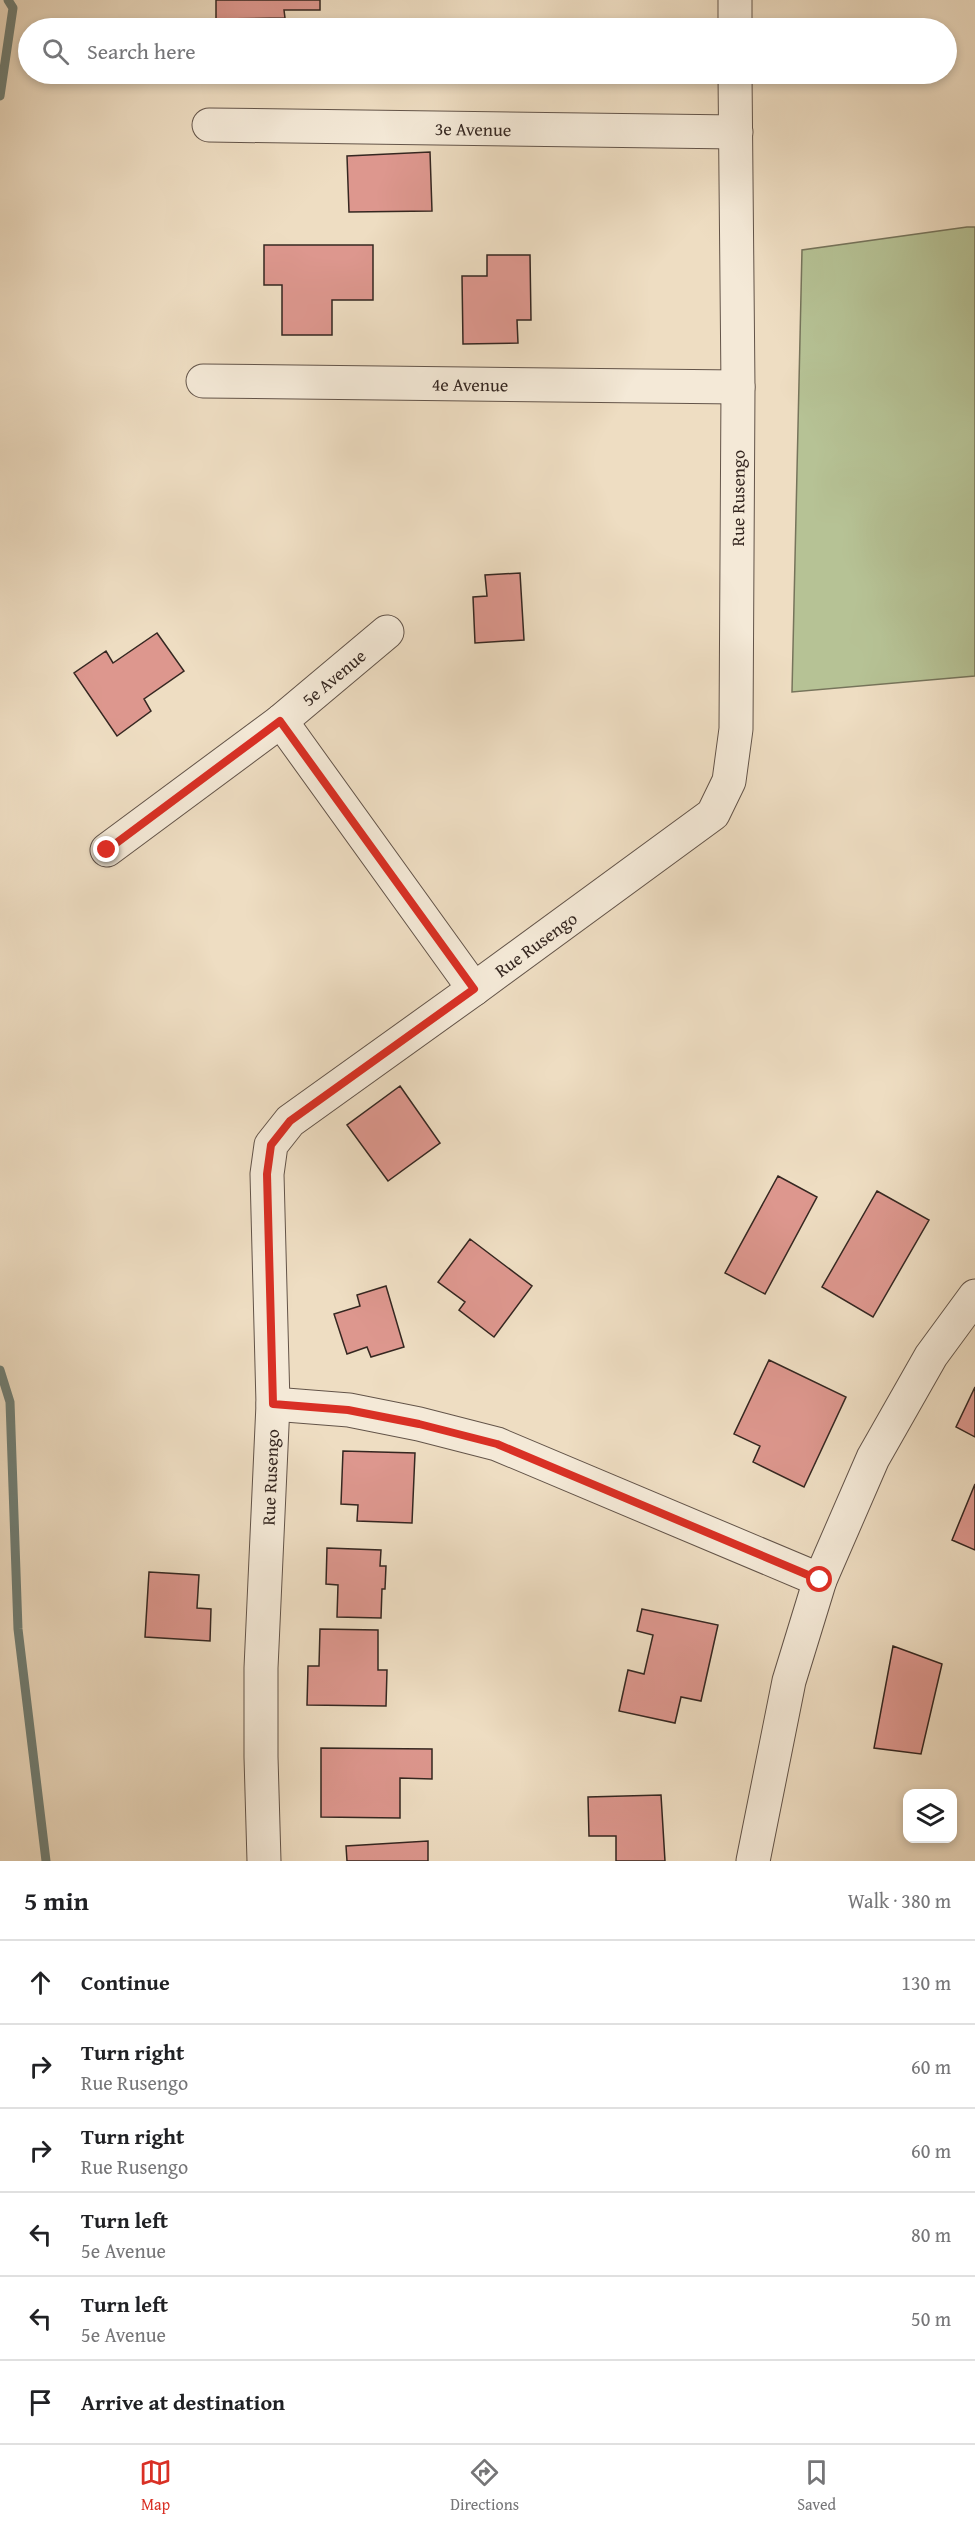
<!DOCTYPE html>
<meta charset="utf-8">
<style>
body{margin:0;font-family:"Gentium Book Plus",serif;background:#f6f6f6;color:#202124}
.controls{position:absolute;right:18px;bottom:18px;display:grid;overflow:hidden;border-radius:12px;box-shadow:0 3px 9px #0003}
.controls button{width:54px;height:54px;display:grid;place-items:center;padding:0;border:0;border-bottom:2px solid #e0e0e0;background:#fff;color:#202124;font:30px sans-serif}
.stop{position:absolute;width:18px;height:18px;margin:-14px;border:4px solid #d93025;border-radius:50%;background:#fff}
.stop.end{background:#d93025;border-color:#fff;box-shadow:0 2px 6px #0008}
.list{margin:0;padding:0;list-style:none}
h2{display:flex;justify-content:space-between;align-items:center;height:78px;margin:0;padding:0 24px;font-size:26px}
h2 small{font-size:20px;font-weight:400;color:#757577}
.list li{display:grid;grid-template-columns:39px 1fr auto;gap:18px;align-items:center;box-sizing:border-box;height:84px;padding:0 24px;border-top:2px solid #e0e0e0}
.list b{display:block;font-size:22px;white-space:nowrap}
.list p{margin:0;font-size:20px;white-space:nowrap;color:#757577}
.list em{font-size:20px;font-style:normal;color:#757577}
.icon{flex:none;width:33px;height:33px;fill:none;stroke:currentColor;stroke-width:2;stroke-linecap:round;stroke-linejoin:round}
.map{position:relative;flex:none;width:975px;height:1861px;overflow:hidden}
.search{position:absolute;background:#fff;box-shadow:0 3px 9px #0003;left:18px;right:18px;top:18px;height:66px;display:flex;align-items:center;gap:15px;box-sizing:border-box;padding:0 21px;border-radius:33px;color:#757577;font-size:22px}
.sheet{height:582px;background:#fff}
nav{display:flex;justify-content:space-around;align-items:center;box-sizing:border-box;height:84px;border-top:2px solid #e0e0e0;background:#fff;font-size:16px;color:#757577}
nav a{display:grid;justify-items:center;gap:3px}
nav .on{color:#d93025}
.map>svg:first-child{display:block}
.green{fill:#b6c295;stroke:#76745b;stroke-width:1.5}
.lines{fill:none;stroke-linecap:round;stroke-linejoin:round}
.stream{stroke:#718077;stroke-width:9}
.building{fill:#dd978e;stroke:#352721;stroke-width:1.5}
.minor-casing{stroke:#635449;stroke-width:35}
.minor{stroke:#f4e9d7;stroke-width:33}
.route{stroke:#d93025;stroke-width:8}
.labels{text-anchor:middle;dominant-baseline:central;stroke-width:6;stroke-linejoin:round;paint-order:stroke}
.street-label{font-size:18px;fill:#352721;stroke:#f4e9d7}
</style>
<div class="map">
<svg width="975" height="1861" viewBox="0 0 975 1861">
<rect width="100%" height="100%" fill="#eeddc2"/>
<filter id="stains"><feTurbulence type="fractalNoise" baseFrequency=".00333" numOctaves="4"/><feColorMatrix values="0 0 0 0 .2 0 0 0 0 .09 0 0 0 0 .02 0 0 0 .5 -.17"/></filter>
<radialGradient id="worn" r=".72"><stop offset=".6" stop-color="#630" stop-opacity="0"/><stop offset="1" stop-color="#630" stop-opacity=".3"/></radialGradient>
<path class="green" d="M967,227H975V676L792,692L802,250Z"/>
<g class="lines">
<path class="stream" d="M0,96L13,8L8,0
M0,1370L10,1402L18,1629L46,1861"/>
</g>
<path class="building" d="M216,0H320V10H284L285,18L216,19Z
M430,152L432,211L349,212L347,156Z
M264,245H373V300H332V335H282V285H264Z
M487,255H530L531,320H517L518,343L463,344L462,276H487Z
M520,573L524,640L475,643L473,597L487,596L485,575Z
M157,633L184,671L144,699L151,711L117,736L74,673L106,651L113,663Z
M400,1086L440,1143L388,1181L347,1125Z
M778,1176L817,1197L765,1294L725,1273Z
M877,1191L929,1220L873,1317L822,1287Z
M470,1239L532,1286L494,1337L459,1310L465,1302L438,1282Z
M386,1286L404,1347L371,1357L367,1347L347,1354L334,1314L360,1306L357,1295Z
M769,1360L846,1397L804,1487L753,1462L760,1446L734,1434Z
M975,1387V1437L956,1427Z
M343,1451L415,1453L412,1523L357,1521L358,1505L341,1504Z
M975,1484V1550L952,1540Z
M327,1548L381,1550L380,1566H386L385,1589H382L381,1618L337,1617L338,1585L326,1584Z
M149,1572L199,1575L197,1608L211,1609L210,1641L145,1637Z
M642,1609L718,1625L701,1701L681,1697L675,1723L619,1711L628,1670L644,1674L653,1635L637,1631Z
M320,1629L378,1630V1670H387L386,1706L307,1705L308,1666H319Z
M893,1646L942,1664L921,1754L874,1748Z
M321,1748L432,1749V1779L400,1778V1818L321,1817Z
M661,1795L665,1861H616V1836H589L588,1797Z
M428,1841V1861H347L346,1846Z"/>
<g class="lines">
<g class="minor-casing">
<g id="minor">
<path d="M735,0V28"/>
<path id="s1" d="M209,125L736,132"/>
<path id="s2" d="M203,381L738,387"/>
<path d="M281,721L474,989"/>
<path id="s3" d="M107,850L281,721L387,632"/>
<path d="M273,1404L349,1410L419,1424L497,1444L820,1580"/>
<path id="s4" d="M264,1861L261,1757V1668L273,1404L267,1174L271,1145L290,1121L474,989L713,814L729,781L736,729L738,387L735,74"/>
<path d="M753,1861L789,1681L820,1580L873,1458L931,1356L975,1296"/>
</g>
</g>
<use href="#minor" class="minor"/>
</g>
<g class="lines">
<path class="route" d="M107,850L280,721L474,989L290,1121L271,1145L267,1174L273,1404L348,1410L419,1424L497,1444L820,1580"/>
</g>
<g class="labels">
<g class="street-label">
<text stroke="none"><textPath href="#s1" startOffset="264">3e Avenue</textPath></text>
<text stroke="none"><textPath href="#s2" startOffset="267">4e Avenue</textPath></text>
<text stroke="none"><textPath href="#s4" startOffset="1590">Rue Rusengo</textPath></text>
<text stroke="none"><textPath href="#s3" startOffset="285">5e Avenue</textPath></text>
<text stroke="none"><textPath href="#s4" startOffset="1050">Rue Rusengo</textPath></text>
<text stroke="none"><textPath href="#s4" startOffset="384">Rue Rusengo</textPath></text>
</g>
</g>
<rect width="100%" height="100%" filter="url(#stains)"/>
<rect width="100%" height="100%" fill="url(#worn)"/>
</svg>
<div class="controls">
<button><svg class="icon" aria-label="layers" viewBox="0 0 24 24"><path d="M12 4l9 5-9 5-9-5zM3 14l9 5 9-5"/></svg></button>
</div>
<div class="stop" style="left:820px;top:1580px"></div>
<div class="stop end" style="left:107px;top:850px"></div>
<div class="search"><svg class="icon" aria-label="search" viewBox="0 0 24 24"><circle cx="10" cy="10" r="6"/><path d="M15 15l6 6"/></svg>Search here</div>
</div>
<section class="sheet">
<h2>5 min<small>Walk · 380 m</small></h2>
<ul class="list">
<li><svg class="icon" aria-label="ahead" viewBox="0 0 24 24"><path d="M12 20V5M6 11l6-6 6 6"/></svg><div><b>Continue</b></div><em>130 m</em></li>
<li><svg class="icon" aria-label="right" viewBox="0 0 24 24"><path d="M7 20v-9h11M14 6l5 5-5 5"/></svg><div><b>Turn right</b><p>Rue Rusengo</p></div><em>60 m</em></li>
<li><svg class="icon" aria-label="right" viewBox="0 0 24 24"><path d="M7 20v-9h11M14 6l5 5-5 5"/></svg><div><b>Turn right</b><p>Rue Rusengo</p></div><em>60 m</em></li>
<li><svg class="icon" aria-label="left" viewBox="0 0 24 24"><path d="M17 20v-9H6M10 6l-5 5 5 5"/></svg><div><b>Turn left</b><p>5e Avenue</p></div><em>80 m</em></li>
<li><svg class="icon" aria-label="left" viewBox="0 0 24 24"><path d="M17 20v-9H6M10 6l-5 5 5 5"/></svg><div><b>Turn left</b><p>5e Avenue</p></div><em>50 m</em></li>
<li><svg class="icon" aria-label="arrive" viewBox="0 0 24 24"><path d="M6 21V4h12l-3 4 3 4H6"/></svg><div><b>Arrive at destination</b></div></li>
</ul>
</section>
<nav>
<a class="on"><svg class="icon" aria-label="map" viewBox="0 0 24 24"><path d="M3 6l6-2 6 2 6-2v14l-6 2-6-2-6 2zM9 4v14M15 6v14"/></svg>Map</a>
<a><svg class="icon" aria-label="directions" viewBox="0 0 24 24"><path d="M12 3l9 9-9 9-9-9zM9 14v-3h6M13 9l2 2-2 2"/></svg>Directions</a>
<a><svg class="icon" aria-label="saved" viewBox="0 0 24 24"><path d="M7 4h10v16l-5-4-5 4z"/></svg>Saved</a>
</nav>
